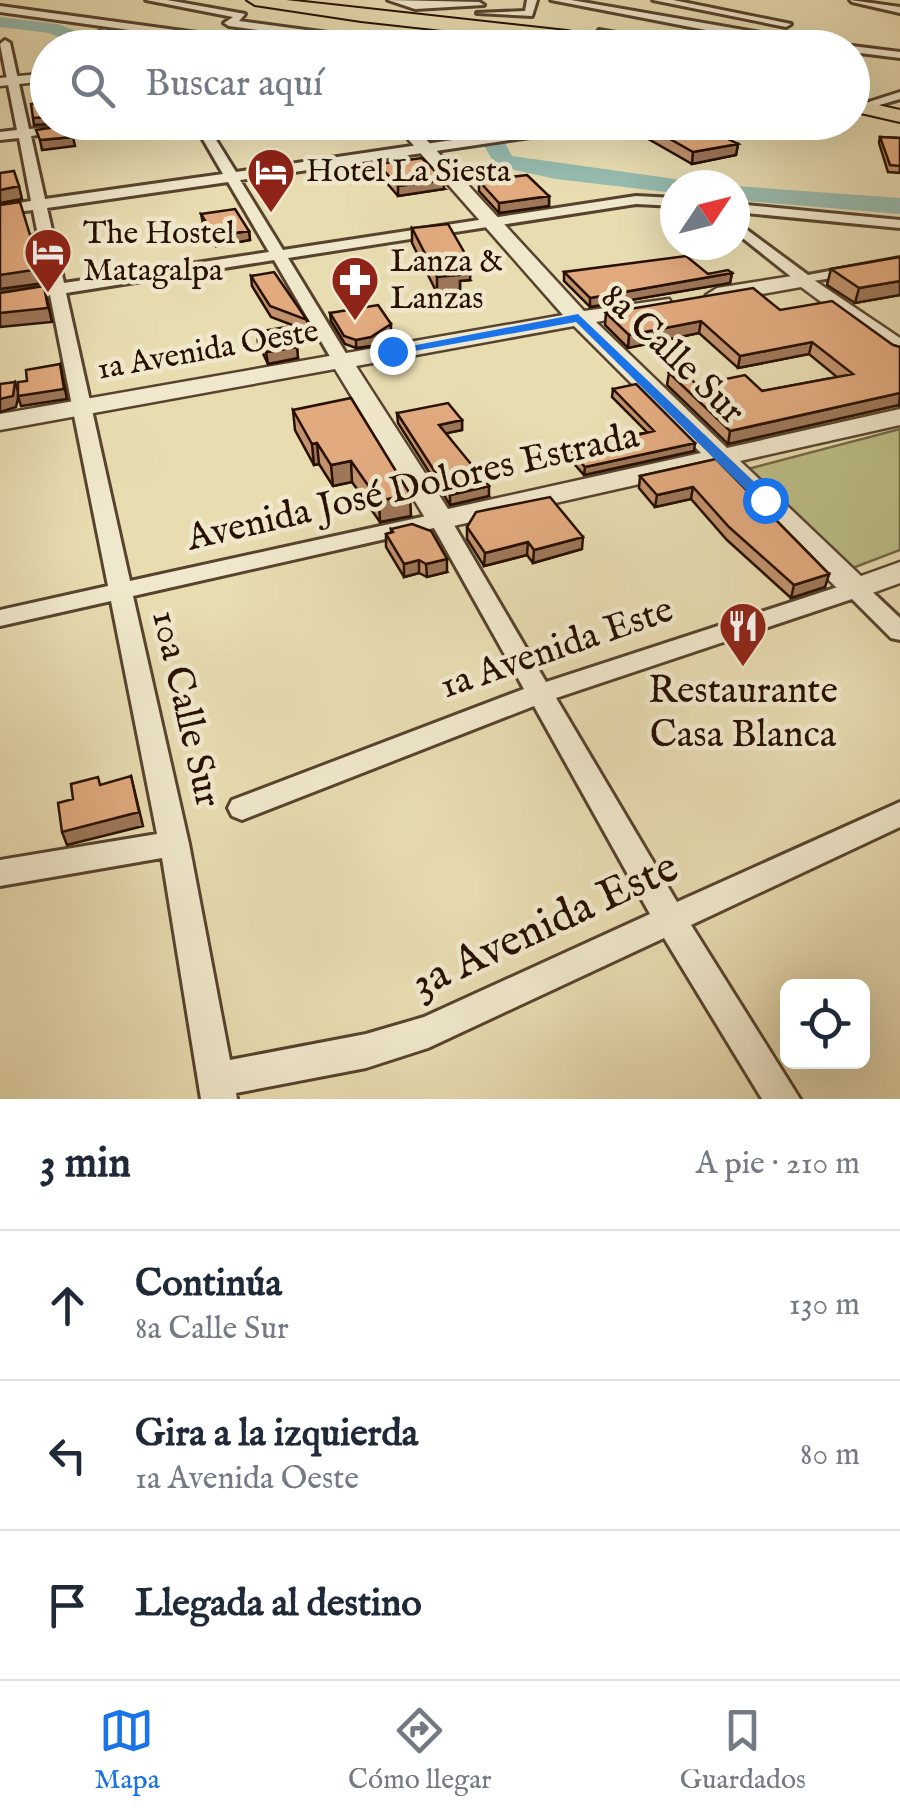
<!DOCTYPE html>
<html lang="es">
<meta charset="utf-8">
<style>
body{margin:0;font-family:"IM FELL English",serif;background:#f2f2f3;color:#1f2937}
.controls{position:absolute;right:30px;bottom:30px;display:grid;overflow:hidden;border-radius:15px;box-shadow:0 10px 40px #0002}
.controls button{width:90px;height:90px;display:grid;place-items:center;padding:0;border:0;border-bottom:2px solid #e0e1e3;background:#fff;color:#1f2937;font:50px sans-serif}
.compass{position:absolute;left:660px;top:170px;width:90px;height:90px;border-radius:50%;background:#fff;box-shadow:0 10px 40px #0002;rotate:55deg}
.stop{position:absolute;width:30px;height:30px;margin:-22px;border:8px solid #1a73e8;border-radius:50%;background:#fff}
.stop.end{background:#1a73e8;border-color:#fff;box-shadow:0 2px 10px #0008}
.list{margin:0;padding:0;list-style:none}
h2{display:flex;justify-content:space-between;align-items:center;height:130px;margin:0;padding:0 40px;font-size:42px}
h2 small{font-size:32px;font-weight:400;color:#747a83}
.list li{display:grid;grid-template-columns:65px 1fr auto;gap:30px;align-items:center;box-sizing:border-box;height:150px;padding:0 40px;border-top:2px solid #e0e1e3}
.list b{display:block;font-size:38px;white-space:nowrap}
.list p{margin:0;font-size:32px;white-space:nowrap;color:#747a83}
.list em{font-size:32px;font-style:normal;color:#747a83}
.icon{flex:none;width:55px;height:55px;fill:none;stroke:currentColor;stroke-width:2;stroke-linecap:round;stroke-linejoin:round}
.map{position:relative;flex:none;width:900px;height:1099px;overflow:hidden}
.search{position:absolute;background:#fff;box-shadow:0 10px 40px #0002;left:30px;right:30px;top:30px;height:110px;display:flex;align-items:center;gap:25px;box-sizing:border-box;padding:0 35px;border-radius:55px;color:#747a83;font-size:38px}
.sheet{height:580px;background:#fff}
nav{display:flex;justify-content:space-around;align-items:center;box-sizing:border-box;height:140px;border-top:2px solid #e0e1e3;background:#fff;font-size:28px;color:#747a83}
nav a{display:grid;justify-items:center;gap:5px}
nav .on{color:#1a73e8}
.map>svg:first-child{display:block}
.green{fill:#bcbf87;stroke:#726844;stroke-width:2.5}
.lines{fill:none;stroke-linecap:round;stroke-linejoin:round}
.river{fill:#97bbaf;fill-rule:evenodd}
.minor-casing{stroke:#57432d;stroke-width:6}
.tertiary-casing{stroke:#57432d;stroke-width:5}
.primary-casing{stroke:#271001;stroke-width:4}
.minor{fill:#f0e8cc;fill-rule:evenodd}
.tertiary{fill:#f0e8cc;fill-rule:evenodd}
.primary{fill:#e8dcb1;fill-rule:evenodd}
.wall{fill:#c2926d;stroke:#271001;stroke-width:2.5}
.shaded-wall{fill:#9e7759;stroke:#271001;stroke-width:2.5}
.building{fill:#e2aa7f;stroke:#271001;stroke-width:2.5}
.route{fill:#1a73e8}
.labels{text-anchor:middle;dominant-baseline:central;stroke-width:9;stroke-linejoin:round;paint-order:stroke}
.far-poi-label{font-size:32px;fill:#271001;stroke:#f0e8cc;text-anchor:start}
.far-street-label{font-size:32px;fill:#271001;stroke:#f0e8cc}
.street-label{font-size:38px;fill:#271001;stroke:#f0e8cc}
.poi-label{font-size:38px;fill:#271001;stroke:#f0e8cc}
.near-street-label{font-size:45px;fill:#271001;stroke:#f0e8cc}
</style>
<div class="map">
<svg width="900" height="1099" viewBox="0 0 900 1099">
<rect width="100%" height="100%" fill="#e8dcb1"/>
<filter id="stains"><feTurbulence type="fractalNoise" baseFrequency=".002" numOctaves="4"/><feColorMatrix values="0 0 0 0 .2 0 0 0 0 .09 0 0 0 0 .02 0 0 0 .5 -.17"/></filter>
<radialGradient id="worn" r=".72"><stop offset=".6" stop-color="#630" stop-opacity="0"/><stop offset="1" stop-color="#630" stop-opacity=".3"/></radialGradient>
<path class="green" d="M107,26L270,47H167L99,30Z
M900,429V550L850,569L748,469Z"/>
<g class="lines">
<path class="river" d="M0,17L58,24L118,48H90L49,33L0,27Z
M502,122H525L505,143L512,156L675,179L686,185H675V193L556,179L496,166L482,142Z
M735,186L900,198V214L735,200Z"/>
<g class="minor-casing">
<path id="minor" d="M146,0H167L245,14L239,21L373,39L386,48L229,26L224,23L233,17Z
M388,0L479,2L484,5L415,9Z
M527,0H537L532,16L477,13L525,11Z
M551,0H571L847,48L784,45Z
M653,0H673L791,24L786,27Z
M850,0L900,7V13L852,2Z
M0,6L286,45L291,48H260L0,12Z
M536,30L540,31L556,48H545L531,33Z
M599,30L686,45L691,48H665L595,35Z
M5,40L10,43L29,129L132,122L31,136L45,199L223,174L193,122H205L236,172L575,122L544,135L240,180L283,250L636,196L675,198V206L636,204L288,258L350,360L341,365L332,360L274,260L66,293L130,581L440,513L451,520L546,682L856,581L864,584L900,618V640L891,638L852,599L556,698L677,902L900,802V827L691,925L800,1099H762L664,938L428,1048L366,1068L236,1093L237,1099H201L162,858L0,886V860L157,834L111,601L0,626V610L108,586L50,295L0,303V293L48,286L33,210L0,214V206L31,201L19,138L0,140V132L17,130L0,44ZM228,182L269,252L64,283L47,208ZM434,528L524,689L232,800L228,808L232,816L242,820L252,816L534,706L650,914L424,1017L366,1034L230,1060L189,844L133,596Z
M852,46L900,52V58L852,52V48H848Z
M900,92V99L859,111L853,107Z
M735,204L900,220V228L735,212Z
M735,221L808,275L900,258V268L799,283L735,232Z"/>
</g>
<g class="tertiary-casing">
<path id="tertiary" d="M48,73V81L0,86V78Z
M393,122H410L584,311L669,299L672,304L669,309L596,322L727,448L900,409V425L740,461L861,576L900,562V583L856,599L845,596L715,467L440,529L430,526L335,369L0,430V414L563,315ZM574,326L701,453L448,509L356,366Z
M805,274L900,338V356L892,354L801,287L717,302L706,295L717,288Z"/>
</g>
<g class="primary-casing">
<path id="primary" d="M247,0H286L567,31L647,48H605L361,21L255,5Z
M852,99L900,110V122L852,111Z"/>
</g>
<use href="#minor" class="minor"/>
<use href="#tertiary" class="tertiary"/>
<use href="#primary" class="primary"/>
</g>
<path class="wall" d="M208,122H245L248,133L219,137Z
M414,122H455L457,136L431,139Z
M639,122L738,144L736,155L692,164L638,133Z
M733,122H773L772,129L732,126Z
M880,137L900,138V173L888,172L879,143Z
M378,164L444,189L398,196L379,174Z
M479,181L549,196V206L499,213L479,191Z
M201,214L249,231L250,240L216,246L203,223Z
M412,228L470,280L460,281V291L437,293L412,243Z
M900,257V295L855,303L827,285L831,269Z
M564,272L708,274L732,273L730,283L590,307L564,281Z
M251,276L307,320L308,331L271,317L252,286Z
M780,310L900,347V407L899,405L728,444L667,385L669,373L697,385L762,391L837,377L809,354L738,368L699,333L628,348L605,325L606,313Z
M330,313L391,333L371,346L356,348L345,344L331,321Z
M257,332L297,347L298,358L268,364L258,343Z
M613,389L694,451L584,475L570,459L571,451L647,432L612,397Z
M293,410L411,516L380,522L352,482L333,486L319,464L314,465L295,430Z
M397,413L462,420V430L446,433L489,496L450,505L398,423Z
M716,459L829,574L825,587L791,598L727,540L691,499L655,507L639,488L640,476Z
M467,527L582,549L533,563L527,555L484,566L467,539Z
M391,529L447,572L427,577L419,573L404,577L386,547V534L391,533Z"/>
<path class="shaded-wall" d="M48,117V122L67,123L34,125L33,118Z
M361,122H384L361,126Z
M247,125L248,133L219,137L218,129Z
M457,125V136L431,139V129Z
M73,137L75,146L42,150L40,140Z
M738,144L736,155L692,164L693,152Z
M444,180V189L398,196V186Z
M19,186L22,199L0,203V190Z
M549,196V206L499,213V203Z
M249,231L250,240L216,246L214,236Z
M36,247L44,283L0,289V275Z
M471,264L470,280L460,281V291L437,293V277L455,266Z
M732,273L730,283L590,307V298Z
M900,281V295L855,303L859,288Z
M44,286L52,322L0,327V313Z
M701,321L699,333L628,348L629,335Z
M391,324V333L371,346L356,348V340Z
M812,342L809,354L738,368L740,356Z
M297,347L298,358L268,364L266,352Z
M60,364L67,399L21,406L18,396Z
M15,382L19,394L16,407L0,412V399Z
M900,393L899,405L728,444L730,431Z
M462,420V430L439,435V425Z
M317,443L319,464L314,465L312,444Z
M695,443L694,451L584,475L585,467Z
M351,461L352,482L333,486L331,465Z
M489,486V496L450,505V495Z
M693,487L691,499L655,507L657,495Z
M410,494L411,516L380,522L379,501Z
M583,537L582,549L533,563L534,550Z
M528,542L527,555L484,566L485,553Z
M447,559V572L427,577L426,564Z
M419,560V573L404,577V564Z
M829,574L825,587L791,598L794,585Z
M131,776L143,826L67,845L62,832Z"/>
<path class="building" d="M48,102V117L33,118L31,104Z
M213,122H245L247,125L218,129Z
M425,122H455L457,125L431,129Z
M640,122H693L738,144L693,152Z
M69,125L73,137L40,140L36,130Z
M880,137L900,138V166L890,165Z
M422,158L444,180L398,186L378,164Z
M14,171L19,186L0,190V173Z
M527,175L549,196L499,203L479,181Z
M20,202L30,235L33,234L40,269L0,275V205Z
M235,209L249,231L214,236L201,214Z
M448,224L471,264L455,266L460,275L437,277L412,228Z
M686,256L708,274L728,270L732,273L590,298L564,272Z
M900,257V281L859,288L831,269Z
M274,272L307,320L270,306L251,276Z
M44,286L48,308L0,313V293Z
M753,288L780,310L832,301L893,345L900,347V393L730,431L669,373L681,370L697,385L745,375L762,391L853,374L812,342L740,356L701,321L629,335L606,313Z
M378,305L391,324L371,337L356,340L344,336L330,313Z
M287,327L297,347L266,352L257,332Z
M60,364L64,389L18,396V382L27,381L26,370Z
M15,382L13,396L0,399V384Z
M636,384L695,443L585,467L571,451L654,431L613,389Z
M351,398L410,494L379,501L351,461L331,465L317,443L312,444L293,410Z
M448,403L462,420L439,425L489,486L450,495L397,413Z
M716,459L829,574L794,585L729,527L693,487L657,495L640,476Z
M550,497L583,537L534,550L528,542L485,553L467,527L476,512Z
M412,524L431,531L447,559L426,564L419,560L404,564L386,534L393,532L391,529Z
M131,776L139,812L62,832L58,803L73,799L71,784L98,777L100,785Z"/>
<path class="route" d="M578,314L770,497V503H759L576,322L392,355L385,351Z"/>
<defs>
<g id="hotel-pin" transform="scale(2.5)"><path d="M0 17L-7.5 6A9.5 9.5 0 1 1 7.5 6Z" fill="#8f2418" stroke="#f0e8cc"/><path d="M-6-4.5h1.5V1H6V5H4.5V3h-9V5H-6ZM-4 0a1.8 1.8 0 1 1 3.6 0ZM.5 0V-2.5h3Q6-2.5 6 0Z" fill="#fff"/></g>
<g id="pharmacy-pin" transform="scale(2.5)"><path d="M0 17L-7.5 6A9.5 9.5 0 1 1 7.5 6Z" fill="#8f2418" stroke="#f0e8cc"/><path d="M-2-6h4v4h4v4h-4v4h-4v-4h-4v-4h4Z" fill="#fff"/></g>
<g id="restaurant-pin" transform="scale(2.5)"><path d="M0 17L-7.5 6A9.5 9.5 0 1 1 7.5 6Z" fill="#8f2418" stroke="#f0e8cc"/><path d="M-5-6h1v4h1v-4h1v4h1v-4h1v5L-1.5 .5V6h-2V.5L-5-1ZM5-6V6H3V1.5H1.5Q1.5-4 5-6Z" fill="#fff"/></g>
</defs>
<g fill-rule="evenodd">
<use href="#hotel-pin" x="271" y="172"/>
<use href="#hotel-pin" x="48" y="252"/>
<use href="#pharmacy-pin" x="355" y="280"/>
<use href="#restaurant-pin" x="743" y="626"/>
</g>
<g class="labels">
<g class="far-poi-label">
<text x="306" y="172">Hotel La Siesta</text>
<text x="83" y="234">The Hostel<tspan x="83" dy="37">Matagalpa</tspan></text>
<text x="390" y="262">Lanza &amp;<tspan x="390" dy="37">Lanzas</tspan></text>
</g>
<g class="far-street-label">
<text transform="translate(208 351) rotate(-10)">1a Avenida Oeste</text>
</g>
<g class="street-label">
<text transform="translate(672 355) rotate(44)">8a Calle Sur</text>
<text transform="translate(413 488) rotate(-13)">Avenida José Dolores Estrada</text>
<text transform="translate(557 649) rotate(-19)">1a Avenida Este</text>
<text transform="translate(185 709) rotate(77)">10a Calle Sur</text>
</g>
<g class="poi-label">
<text x="743" y="692">Restaurante<tspan x="743" dy="44">Casa Blanca</tspan></text>
</g>
<g class="near-street-label">
<text transform="translate(545 926) rotate(-25)">3a Avenida Este</text>
</g>
</g>
<rect width="100%" height="100%" filter="url(#stains)"/>
<rect width="100%" height="100%" fill="url(#worn)"/>
</svg>
<div class="controls">
<button><svg class="icon" aria-label="locate" viewBox="0 0 24 24"><circle cx="12" cy="12" r="6"/><path d="M12 2v4M12 18v4M2 12h4M18 12h4"/></svg></button>
</div>
<svg class="compass" viewBox="-18 -18 36 36"><path d="M0-13l5 13h-10z" fill="#e53935"/><path d="M0 13l5-13h-10z" fill="#747a83"/></svg>
<div class="stop" style="left:765px;top:500px"></div>
<div class="stop end" style="left:392px;top:351px"></div>
<div class="search"><svg class="icon" aria-label="search" viewBox="0 0 24 24"><circle cx="10" cy="10" r="6"/><path d="M15 15l6 6"/></svg>Buscar aquí</div>
</div>
<section class="sheet">
<h2>3 min<small>A pie · 210 m</small></h2>
<ul class="list">
<li><svg class="icon" aria-label="ahead" viewBox="0 0 24 24"><path d="M12 20V5M6 11l6-6 6 6"/></svg><div><b>Continúa</b><p>8a Calle Sur</p></div><em>130 m</em></li>
<li><svg class="icon" aria-label="left" viewBox="0 0 24 24"><path d="M17 20v-9H6M10 6l-5 5 5 5"/></svg><div><b>Gira a la izquierda</b><p>1a Avenida Oeste</p></div><em>80 m</em></li>
<li><svg class="icon" aria-label="arrive" viewBox="0 0 24 24"><path d="M6 21V4h12l-3 4 3 4H6"/></svg><div><b>Llegada al destino</b></div></li>
</ul>
</section>
<nav>
<a class="on"><svg class="icon" aria-label="map" viewBox="0 0 24 24"><path d="M3 6l6-2 6 2 6-2v14l-6 2-6-2-6 2zM9 4v14M15 6v14"/></svg>Mapa</a>
<a><svg class="icon" aria-label="directions" viewBox="0 0 24 24"><path d="M12 3l9 9-9 9-9-9zM9 14v-3h6M13 9l2 2-2 2"/></svg>Cómo llegar</a>
<a><svg class="icon" aria-label="saved" viewBox="0 0 24 24"><path d="M7 4h10v16l-5-4-5 4z"/></svg>Guardados</a>
</nav>
